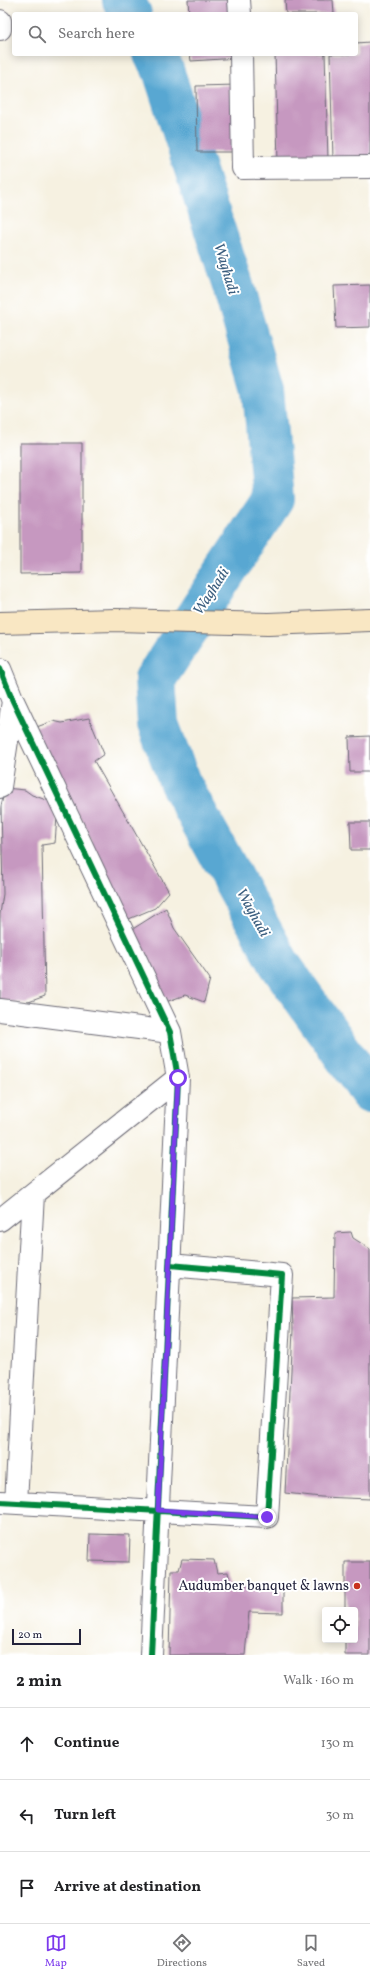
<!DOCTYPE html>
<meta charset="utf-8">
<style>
body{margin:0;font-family:Vollkorn,serif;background:#f2f2f2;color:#202124}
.controls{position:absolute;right:12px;bottom:12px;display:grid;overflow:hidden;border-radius:4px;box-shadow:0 2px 10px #0003}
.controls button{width:36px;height:36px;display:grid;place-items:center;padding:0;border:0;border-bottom:1px solid #e0e0e0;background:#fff;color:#202124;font:20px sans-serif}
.scale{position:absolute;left:12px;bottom:10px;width:69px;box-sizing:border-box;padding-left:4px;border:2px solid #22223b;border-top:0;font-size:11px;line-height:14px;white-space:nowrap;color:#22223b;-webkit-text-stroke:3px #fff;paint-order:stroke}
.stop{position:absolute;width:12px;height:12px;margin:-9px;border:3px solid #7c3aed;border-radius:50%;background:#fff}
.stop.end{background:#7c3aed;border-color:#fff;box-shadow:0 1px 4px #0008}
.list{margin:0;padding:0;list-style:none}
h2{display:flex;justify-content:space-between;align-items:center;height:52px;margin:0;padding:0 16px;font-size:17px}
h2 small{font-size:13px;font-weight:400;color:#757577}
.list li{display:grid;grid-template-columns:26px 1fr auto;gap:12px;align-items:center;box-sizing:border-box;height:72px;padding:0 16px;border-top:1px solid #e0e0e0}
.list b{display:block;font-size:15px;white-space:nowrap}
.list em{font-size:13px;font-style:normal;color:#757577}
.icon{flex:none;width:22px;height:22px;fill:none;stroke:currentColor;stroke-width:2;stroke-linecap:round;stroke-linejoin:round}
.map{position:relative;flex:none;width:370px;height:1655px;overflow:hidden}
.search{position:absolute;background:#fff;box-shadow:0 2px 10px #0003;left:12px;right:12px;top:12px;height:44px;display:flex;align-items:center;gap:10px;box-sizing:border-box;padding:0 14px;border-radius:4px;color:#757577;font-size:15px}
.sheet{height:268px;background:#fff}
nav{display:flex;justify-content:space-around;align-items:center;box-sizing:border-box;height:56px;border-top:1px solid #e0e0e0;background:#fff;font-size:11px;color:#757577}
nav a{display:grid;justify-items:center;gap:2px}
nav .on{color:#7c3aed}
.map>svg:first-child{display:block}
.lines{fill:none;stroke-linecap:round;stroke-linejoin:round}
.river{stroke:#59a7d2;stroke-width:42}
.building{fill:#c698c0}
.street-casing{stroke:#6c6a75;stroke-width:24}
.secondary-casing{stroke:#6c6a75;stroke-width:24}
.street{stroke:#fff;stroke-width:22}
.secondary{stroke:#f9e7c3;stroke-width:22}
.cycleway-casing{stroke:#fff;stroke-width:8}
.cycleway{stroke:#00873e;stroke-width:6}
.route{stroke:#7c3aed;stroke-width:5}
.poi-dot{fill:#c8321e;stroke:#fff;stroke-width:1.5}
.labels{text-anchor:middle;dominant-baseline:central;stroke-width:4;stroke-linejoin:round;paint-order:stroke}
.poi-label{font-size:14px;fill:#22223b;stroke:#fff;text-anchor:end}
.water-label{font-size:15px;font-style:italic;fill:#3b5e7f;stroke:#fff}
</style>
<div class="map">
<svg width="370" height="1655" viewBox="0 0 370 1655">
<rect width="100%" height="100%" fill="#fff"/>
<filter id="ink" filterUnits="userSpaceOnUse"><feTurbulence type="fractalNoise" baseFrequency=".025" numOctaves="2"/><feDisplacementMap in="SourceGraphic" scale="8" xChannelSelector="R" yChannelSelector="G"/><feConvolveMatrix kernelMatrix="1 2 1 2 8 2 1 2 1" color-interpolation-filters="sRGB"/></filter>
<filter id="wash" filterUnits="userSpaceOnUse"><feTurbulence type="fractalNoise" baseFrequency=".012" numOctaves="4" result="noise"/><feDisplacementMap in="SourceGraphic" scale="16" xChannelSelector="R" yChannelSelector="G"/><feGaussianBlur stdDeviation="0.9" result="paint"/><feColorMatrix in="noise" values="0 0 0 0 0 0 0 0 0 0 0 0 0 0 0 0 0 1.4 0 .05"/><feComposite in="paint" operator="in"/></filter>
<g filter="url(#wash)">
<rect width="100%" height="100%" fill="#f6f1e1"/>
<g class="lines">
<path class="river" d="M123,0L131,14
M154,54L163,70L233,286L263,390L273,499L155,679L158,724L180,783L279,963L370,1092"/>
</g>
<g id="blocks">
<path class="building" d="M188,0H236V14H189Z
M285,0H333L334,14H286Z
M370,42V159H333L330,54H356V43Z
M190,54H238V58L191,61Z
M275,54H325L328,160L278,162Z
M238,85V152H197L196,86Z
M370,285V327L336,328L334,286Z
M20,443H82V573L20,574Z
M89,718L104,754L94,761L169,892L155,908L124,921L83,823L39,746L34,728L53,721L62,723Z
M370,736V772H350L349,737Z
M5,788L25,790L32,795L58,804L55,843L42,845L45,996L26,1003L0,1001V914L3,894L1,806Z
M350,822H370V850H351Z
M166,908L174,928L210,979L204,1002L185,995L163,1003L128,932Z
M351,1232L353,1238L370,1249V1499L321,1497L285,1493L293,1330L292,1298L334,1297L335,1233Z
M90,1534L130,1535L129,1562L89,1561Z
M182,1559L214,1560L217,1573L228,1572L230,1583L283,1591V1613L249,1612L245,1655H169L171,1570H179Z
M345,1562H370V1655H345V1640H355V1610H345Z"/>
</g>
</g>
<g filter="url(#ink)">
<use href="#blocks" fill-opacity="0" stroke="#6c6a75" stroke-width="1"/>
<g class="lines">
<g class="street-casing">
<path id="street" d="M239,0L240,14
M0,21V29
M241,54L243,168L370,167
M0,669L13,701L170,1032L178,1078L151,1655
M0,787L13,701
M0,1010L170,1032
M0,1220L178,1078
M0,1502L267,1517L282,1275L170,1265
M16,1503L33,1194"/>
</g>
<g class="secondary-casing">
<path id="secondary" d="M0,623L116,620L268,624L370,620"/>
</g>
<use href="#street" class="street"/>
<use href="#secondary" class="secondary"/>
<g class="cycleway-casing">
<path id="cycleway" d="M0,669L13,701L170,1032L178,1078L151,1655
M0,1502L267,1517L282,1275L170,1265"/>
</g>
<use href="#cycleway" class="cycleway"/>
</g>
</g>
<g class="lines" filter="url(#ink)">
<path class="route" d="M178,1078L158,1510L267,1517"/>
</g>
<circle class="poi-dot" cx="357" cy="1586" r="4"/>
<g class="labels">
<g class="poi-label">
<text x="349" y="1586">Audumber banquet &amp; lawns</text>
</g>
<g class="water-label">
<text transform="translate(225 269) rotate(73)">Waghadi</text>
<text transform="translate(212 592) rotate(-57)">Waghadi</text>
<text transform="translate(252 913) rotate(61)">Waghadi</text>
</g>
</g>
</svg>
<div class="controls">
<button><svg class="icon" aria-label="locate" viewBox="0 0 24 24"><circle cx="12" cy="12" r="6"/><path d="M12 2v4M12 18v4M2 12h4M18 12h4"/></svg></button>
</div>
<div class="scale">20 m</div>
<div class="stop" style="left:178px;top:1078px"></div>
<div class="stop end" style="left:267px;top:1517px"></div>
<div class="search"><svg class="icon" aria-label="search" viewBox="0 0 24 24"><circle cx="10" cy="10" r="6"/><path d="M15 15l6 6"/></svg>Search here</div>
</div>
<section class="sheet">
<h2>2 min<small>Walk · 160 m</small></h2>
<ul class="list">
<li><svg class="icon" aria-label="ahead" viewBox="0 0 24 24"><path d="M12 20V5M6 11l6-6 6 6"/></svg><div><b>Continue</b></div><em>130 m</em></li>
<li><svg class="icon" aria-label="left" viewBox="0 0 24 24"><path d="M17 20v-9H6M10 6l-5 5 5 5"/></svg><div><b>Turn left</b></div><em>30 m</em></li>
<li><svg class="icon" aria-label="arrive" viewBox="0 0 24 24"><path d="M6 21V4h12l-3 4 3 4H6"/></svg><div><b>Arrive at destination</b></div></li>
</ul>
</section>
<nav>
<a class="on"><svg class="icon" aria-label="map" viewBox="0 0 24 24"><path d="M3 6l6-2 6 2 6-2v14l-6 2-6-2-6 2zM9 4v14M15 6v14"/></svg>Map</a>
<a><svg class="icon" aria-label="directions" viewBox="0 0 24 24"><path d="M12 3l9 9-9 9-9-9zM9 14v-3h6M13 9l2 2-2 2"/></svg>Directions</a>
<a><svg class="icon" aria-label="saved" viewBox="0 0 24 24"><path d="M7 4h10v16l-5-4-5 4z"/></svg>Saved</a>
</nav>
